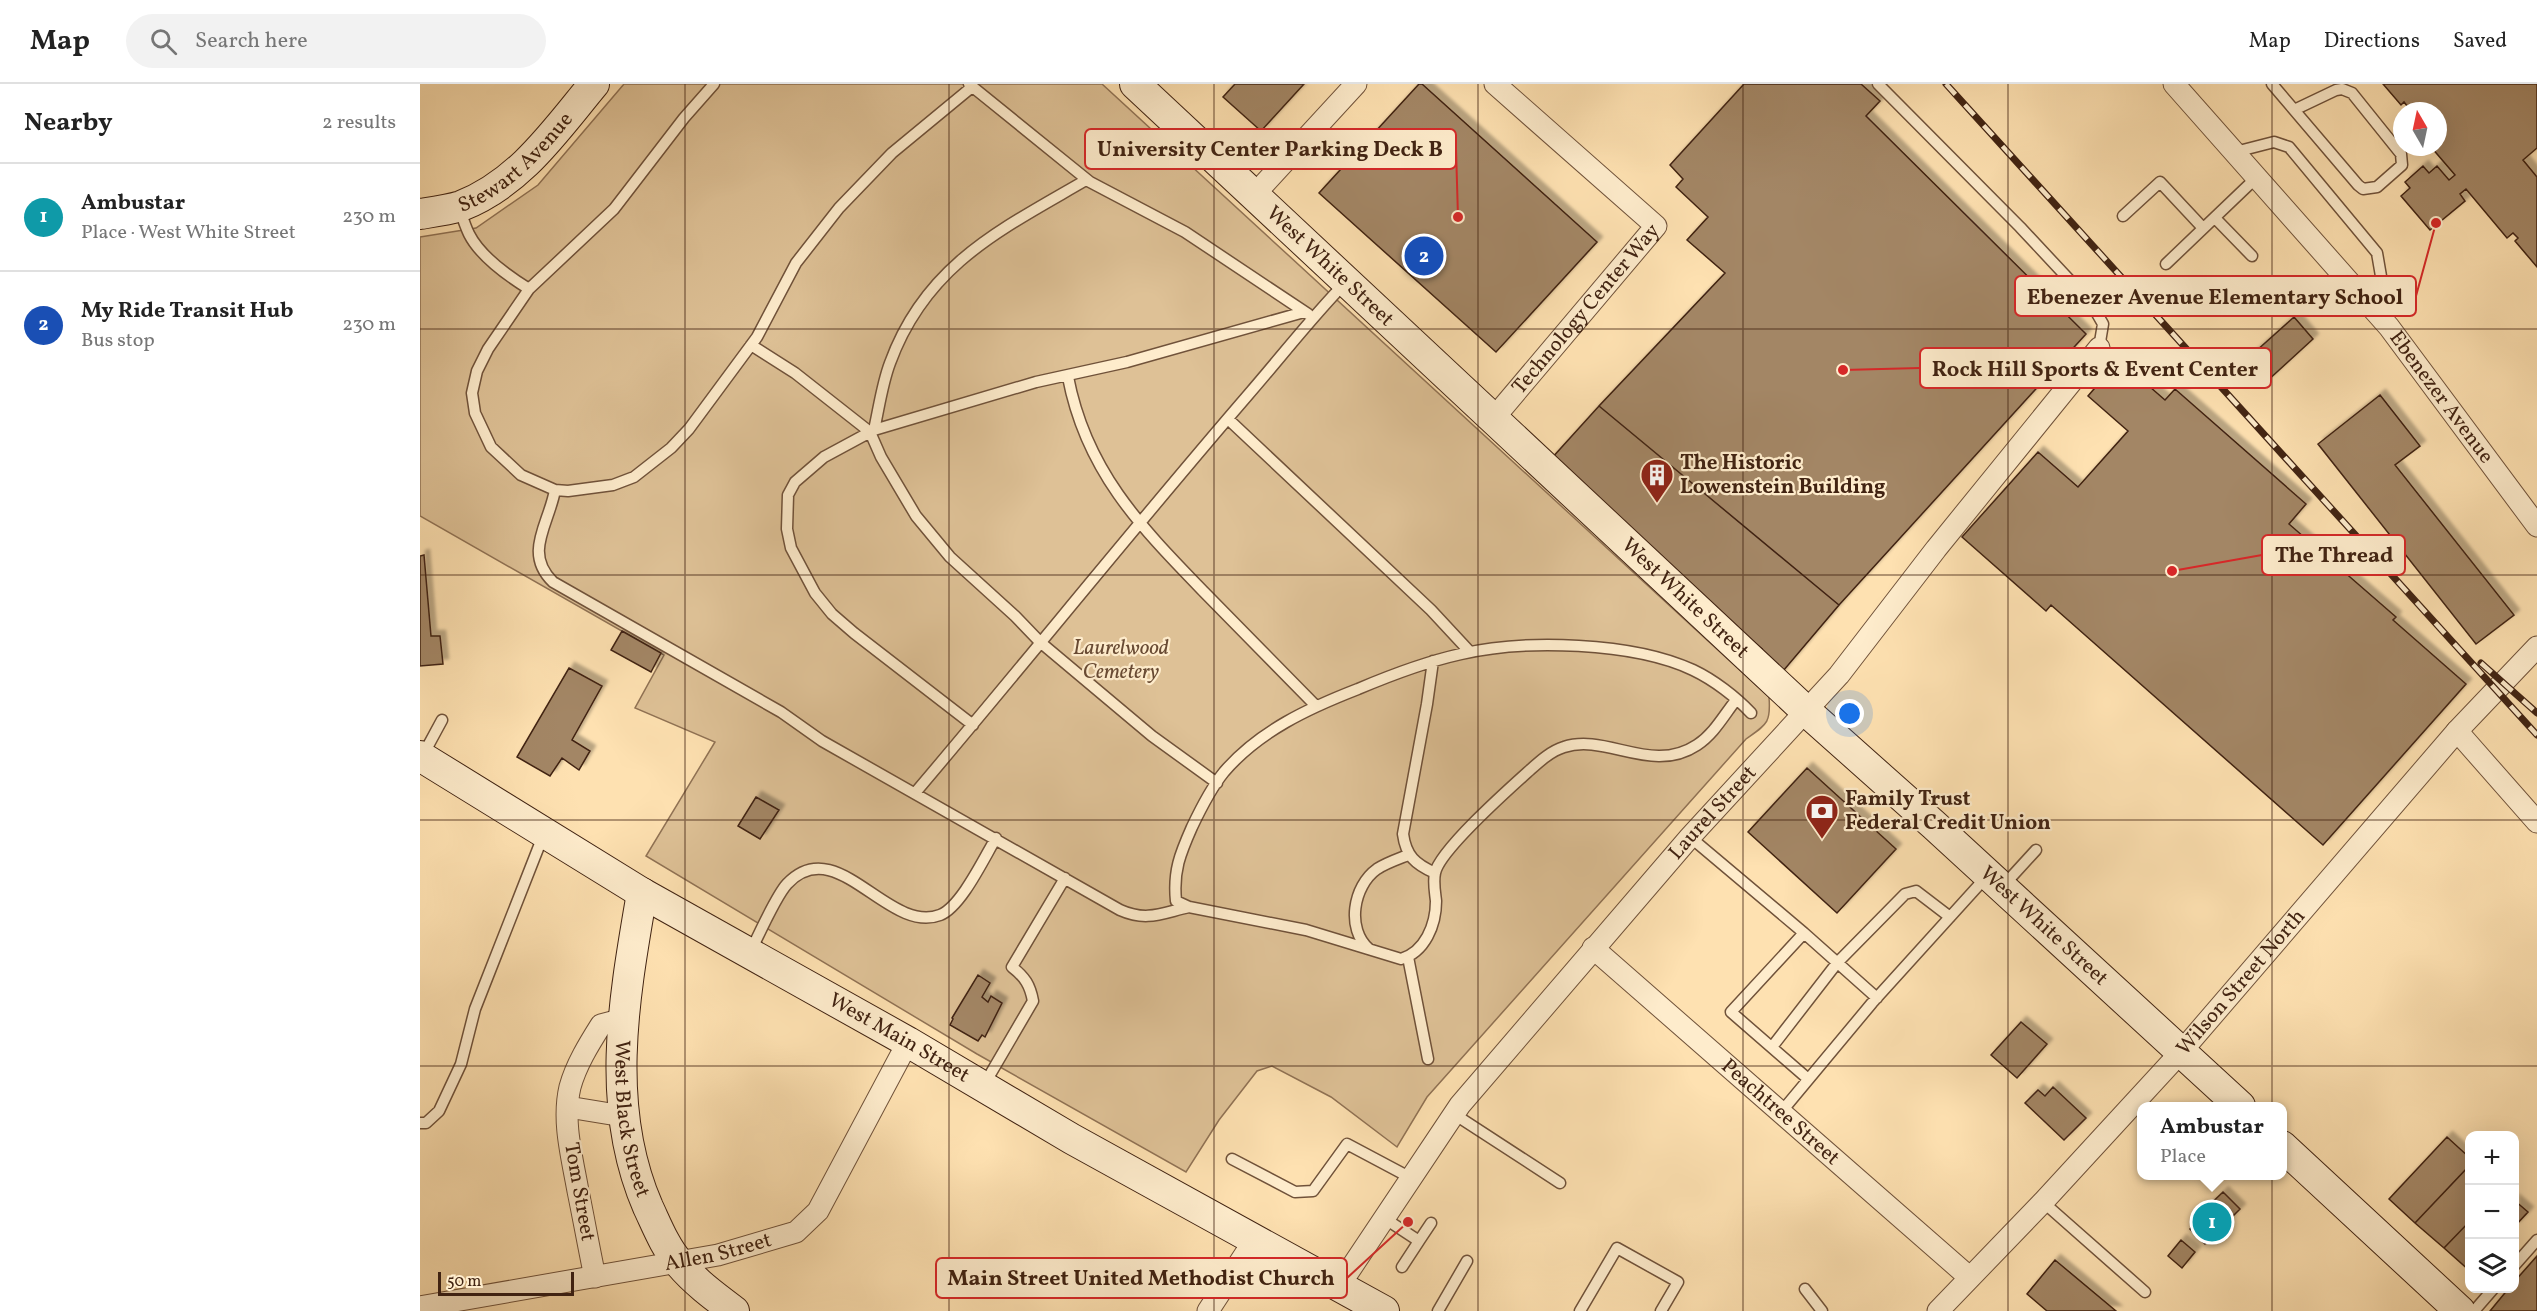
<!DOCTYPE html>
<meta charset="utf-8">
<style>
body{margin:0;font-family:Vollkorn,serif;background:#f2f2f2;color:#222}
.controls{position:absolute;right:18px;bottom:18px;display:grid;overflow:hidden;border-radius:12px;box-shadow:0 6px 24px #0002}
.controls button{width:54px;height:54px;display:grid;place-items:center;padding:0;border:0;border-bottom:2px solid #e0e0e0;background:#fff;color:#222;font:30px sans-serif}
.compass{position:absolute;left:1973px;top:18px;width:54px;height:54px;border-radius:50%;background:#fff;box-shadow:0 6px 24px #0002;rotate:351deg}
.scale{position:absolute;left:18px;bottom:15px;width:136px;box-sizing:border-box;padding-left:6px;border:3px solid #412312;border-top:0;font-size:16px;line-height:21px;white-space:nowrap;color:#412312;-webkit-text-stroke:4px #feeccc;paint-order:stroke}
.you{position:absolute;left:1430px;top:630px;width:21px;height:21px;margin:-15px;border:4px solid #fff;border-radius:50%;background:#1a73e8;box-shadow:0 0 0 9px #1a73e833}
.badge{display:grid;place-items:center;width:39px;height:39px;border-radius:50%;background:#db2777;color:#fff;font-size:20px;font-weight:700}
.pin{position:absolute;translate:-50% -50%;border:3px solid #fff;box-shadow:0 2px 6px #0006}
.popup{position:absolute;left:1717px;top:1018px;width:150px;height:78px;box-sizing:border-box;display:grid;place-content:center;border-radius:12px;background:#fff;filter:drop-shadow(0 2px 4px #0005);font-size:20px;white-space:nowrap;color:#767676}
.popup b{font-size:22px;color:#222}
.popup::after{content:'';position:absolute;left:50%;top:100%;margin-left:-12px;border:12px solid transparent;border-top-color:#fff}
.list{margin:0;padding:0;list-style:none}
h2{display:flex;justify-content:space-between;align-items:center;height:78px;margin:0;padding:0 24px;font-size:26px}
h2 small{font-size:20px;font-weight:400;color:#767676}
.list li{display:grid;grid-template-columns:39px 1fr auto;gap:18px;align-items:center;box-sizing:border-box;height:108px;padding:0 24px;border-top:2px solid #e0e0e0}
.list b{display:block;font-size:22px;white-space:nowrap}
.list p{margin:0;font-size:20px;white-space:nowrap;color:#767676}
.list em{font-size:20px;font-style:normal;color:#767676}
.icon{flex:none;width:33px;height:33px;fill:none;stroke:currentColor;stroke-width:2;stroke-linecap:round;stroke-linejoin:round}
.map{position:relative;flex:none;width:2117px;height:1227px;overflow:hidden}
header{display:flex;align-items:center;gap:36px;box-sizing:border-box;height:84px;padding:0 30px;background:#fff;border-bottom:2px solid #e0e0e0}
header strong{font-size:28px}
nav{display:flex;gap:33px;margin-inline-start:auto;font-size:21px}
.search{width:420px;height:54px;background:#f2f2f2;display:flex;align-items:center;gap:15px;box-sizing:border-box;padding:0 21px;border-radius:33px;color:#767676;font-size:22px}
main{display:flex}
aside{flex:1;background:#fff}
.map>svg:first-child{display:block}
.green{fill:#dec196;stroke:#907254;stroke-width:1.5}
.building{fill:#a38665;stroke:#412312;stroke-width:1.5;filter:url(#shadow)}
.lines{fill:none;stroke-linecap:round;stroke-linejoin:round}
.lane-casing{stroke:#70523a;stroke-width:13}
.street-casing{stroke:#70523a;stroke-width:23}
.secondary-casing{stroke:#412312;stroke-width:32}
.lane{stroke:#feeccc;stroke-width:10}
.street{stroke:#feeccc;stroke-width:21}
.secondary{stroke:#feeccc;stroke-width:30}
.rail-casing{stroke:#412312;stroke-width:7}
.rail{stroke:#feeccc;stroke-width:4.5;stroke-dasharray:14;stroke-linecap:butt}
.grid{fill:none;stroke:#412312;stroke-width:1.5;stroke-opacity:0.55}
.labels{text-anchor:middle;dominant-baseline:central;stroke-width:4.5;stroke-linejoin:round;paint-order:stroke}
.street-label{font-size:21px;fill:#412312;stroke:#feeccc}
.poi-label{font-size:21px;font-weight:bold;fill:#412312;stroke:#feeccc;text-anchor:start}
.park-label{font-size:21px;font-style:italic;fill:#684a33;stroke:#feeccc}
.leader{fill:none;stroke:#d62828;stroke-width:2}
.callout-dot{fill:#d62828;stroke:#feeccc;stroke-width:2}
.callout{fill:#feeccc;stroke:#d62828;stroke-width:2}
.callout-label{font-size:22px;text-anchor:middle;font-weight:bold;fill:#412312}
</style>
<header>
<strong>Map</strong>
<div class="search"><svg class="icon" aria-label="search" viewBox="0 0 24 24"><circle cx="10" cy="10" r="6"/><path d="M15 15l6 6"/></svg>Search here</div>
<nav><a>Map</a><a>Directions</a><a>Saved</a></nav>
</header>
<main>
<aside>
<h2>Nearby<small>2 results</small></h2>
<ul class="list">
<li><span class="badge" style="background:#0f9aa8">1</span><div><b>Ambustar</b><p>Place · West White Street</p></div><em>230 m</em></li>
<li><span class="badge" style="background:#1a4fb4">2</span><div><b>My Ride Transit Hub</b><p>Bus stop</p></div><em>230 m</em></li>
</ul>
</aside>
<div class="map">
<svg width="2117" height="1227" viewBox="0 0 2117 1227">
<defs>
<filter id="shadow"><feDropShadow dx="5.5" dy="-5.5" stdDeviation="1.5" flood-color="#0004"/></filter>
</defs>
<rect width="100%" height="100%" fill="#fee1b1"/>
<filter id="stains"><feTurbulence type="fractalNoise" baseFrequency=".00333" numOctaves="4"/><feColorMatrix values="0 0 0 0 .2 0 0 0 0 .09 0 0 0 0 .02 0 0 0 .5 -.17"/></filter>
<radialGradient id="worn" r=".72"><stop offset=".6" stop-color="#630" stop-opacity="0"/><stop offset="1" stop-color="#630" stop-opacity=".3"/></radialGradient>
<path class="green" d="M204,0H682L1349,613C1351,639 1347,640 1326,655L1007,1013L977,1063L911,1013L852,982L837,987L799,1036L766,1088L557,970L226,772L295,658L215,624L244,571L0,432V153L56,144L118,101Z"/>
<path class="building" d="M815,0H884L841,47L803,13Z
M999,0H1002L1177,158L1076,268L899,109Z
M1324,0H1441L1460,17L1446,32L1666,250L1419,521L1179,322L1305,189L1267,156L1288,133L1256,103L1263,95L1250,81Z
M1963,0H2117V64L2103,76L2117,93V183L2095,157L2098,154L2093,149L2087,154L2046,105L2040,110L2045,117L2010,146L1981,112L1990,104L1985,98L2003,82L2009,89L2017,82L2029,96L2035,91L2011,63H2018V27H1991L1984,18L1981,21Z
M1874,233L1893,255L1846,298L1826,276Z
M1699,276L1745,316L1755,305L1886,420L1869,440L1976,533L1973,536L2046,600L1903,761L1631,521L1626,527L1542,453L1618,368L1658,403L1708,347L1668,312Z
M1960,311L2000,362L1975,381L2094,531L2056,560L1898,360Z
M1179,322L1419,521L1358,593L1337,572L1342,565L1222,465L1131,375Z
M4,471L11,552H20L23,580L0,582V472Z
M202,547L241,569L231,588L191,566Z
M149,584L182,602L152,656L170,667L159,686L142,674L130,692L97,673Z
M1387,684L1476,765L1417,829L1328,748Z
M336,713L359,726L340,755L318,742Z
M558,891L570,899L562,913L568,918L571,912L582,919L565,953L562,951L558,957L530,941L533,935L532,934Z
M1601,938L1627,960L1597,994L1571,971Z
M1633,1003L1666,1034L1644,1056L1605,1019L1618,1006L1625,1012Z
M2027,1053L2050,1074V1081L1995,1139L1969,1115Z
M2050,1081V1137L2024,1164L1995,1139Z
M1803,1108L1820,1125L1785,1160L1770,1145L1783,1132L1781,1129Z
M2094,1116L2108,1128L2094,1143Z
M2050,1137V1187L2024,1164Z
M1761,1156L1775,1168L1762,1184L1748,1172Z
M2117,1172V1227H2070L2089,1204H2094V1198Z
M1635,1176L1696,1227H1627L1607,1210Z"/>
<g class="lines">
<g class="lane-casing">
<path id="lane" d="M294,0L264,34L194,125L109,205L68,265L57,287L52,309L55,329L71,363L101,391L135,406C129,440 103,469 133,498L361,628L402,657L700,826C727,838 742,829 769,823
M549,0L670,98L765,148L888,230
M1458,0L1600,143L1671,219L1683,240L1679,264
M1852,0L1938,101L1943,105L1957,103L1982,81L1981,70L1932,9L1922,5L1916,6L1874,26
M1815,68L1854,58L1869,63L1957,169L1962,198L1954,227
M39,123C42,132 45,142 49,150C60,172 88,192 109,205
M1703,132L1740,98L1783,144
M1795,134L1832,172
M1746,180L1837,93
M331,261L375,289L450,348L461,373L496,432L530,473L595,532L620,558L732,652L797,699
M648,293C666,387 720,442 784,508C821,546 859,584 896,622
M808,335L1011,526L1050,568
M454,346C459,324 462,300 470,279C506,180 582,145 666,96
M135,406L148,407L193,401L214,393L251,364L269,345L337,253L376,179L419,124L472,69L552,3
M1013,577L1007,620L983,750C986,772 995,780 1015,789
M1316,616C1304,631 1294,650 1277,661C1232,691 1186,649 1144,663C1131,667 1120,677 1110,686C1090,704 1020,766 1015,789C1013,798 1015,808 1016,817C1016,841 1005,868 981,875L886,846L769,823L756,817C753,787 760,770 772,743C781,724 791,704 804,688C839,647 889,624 938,605C971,591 1005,578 1041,570C1105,555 1213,558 1273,586C1294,596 1316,613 1331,629
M553,641L434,549L412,530L395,509L371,464L367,445L368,411L375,398L404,373L454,346L616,298L707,278L884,228
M2,673L22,636
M495,709C607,577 715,442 828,311C861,273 891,234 926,198
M1270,753L1384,849L1311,928L1387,994
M1584,801L1616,766
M1384,849L1457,914
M949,865C926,845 933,802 957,785C966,779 978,775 988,771
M330,869C338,852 356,812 367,800C417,747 468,851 520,831C541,823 564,774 576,754
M988,873L1008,975
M1352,963L1417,879L1485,810L1496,807L1530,833
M564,1001L613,917C610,901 605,893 592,883L645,794
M1362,1027L1452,919L1568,791
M1034,1030L1140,1099
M0,1039H6L19,1027L41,980L55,925L123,752
M812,1075L875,1108L893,1107L927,1060L991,1094
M1623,1118L1725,1208
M964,1134L999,1157L1011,1139
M2094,1182L2117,1156
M982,1183L999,1157
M1385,1205L1402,1227
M1018,1227L1047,1177
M1160,1227L1197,1164L1258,1198L1241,1227
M2054,1227L2074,1204"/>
</g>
<g class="street-casing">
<g id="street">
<path id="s1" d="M1754,0L1969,243L2117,442"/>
<path d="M834,111L936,0"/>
<path id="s2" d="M1073,335L1236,142L1075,0"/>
<path d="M2037,647L2117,738"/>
<path id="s3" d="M1173,864L1549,1193"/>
<path d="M148,1023L203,1032"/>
<path d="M175,1193C169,1165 164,1136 158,1107C152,1073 142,1037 150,1003C156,981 169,960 181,941L204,935"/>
<path id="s4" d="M919,1202L1040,1021L1270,753L1419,591L1516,465L1679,264"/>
<path id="s5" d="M0,1223L298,1171L376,1148L398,1127L488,958"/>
<path d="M788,1227L835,1155"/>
<path id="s6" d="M1518,1227L1623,1118L1761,968L2037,647L2117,563"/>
</g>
</g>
<g class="secondary-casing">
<g id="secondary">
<path id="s7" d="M715,0L1386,627L1514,741L1820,1022"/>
<path id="s8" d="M0,130C13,128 28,126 41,122C100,99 135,47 174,0"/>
<path id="s9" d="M0,672L222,809L488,958L652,1055L964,1227"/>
<path id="s10" d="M222,809C204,914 184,1022 228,1123C237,1142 245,1163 259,1179C275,1198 294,1212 314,1227"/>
<path d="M1862,1062L2040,1227"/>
</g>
</g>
<use href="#lane" class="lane"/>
<use href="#street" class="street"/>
<use href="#secondary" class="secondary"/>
<g class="rail-casing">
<path id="rail" d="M1526,0L2117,651
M2061,579L2117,629"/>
</g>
<use href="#rail" class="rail"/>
</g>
<path class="grid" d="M265,0V1227M529,0V1227M794,0V1227M1058,0V1227M1323,0V1227M1588,0V1227M1852,0V1227M0,245H2117M0,491H2117M0,736H2117M0,982H2117"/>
<defs>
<g id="building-pin" transform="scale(1.725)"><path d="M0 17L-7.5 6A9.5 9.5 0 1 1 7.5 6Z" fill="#8f2418" stroke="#feeccc"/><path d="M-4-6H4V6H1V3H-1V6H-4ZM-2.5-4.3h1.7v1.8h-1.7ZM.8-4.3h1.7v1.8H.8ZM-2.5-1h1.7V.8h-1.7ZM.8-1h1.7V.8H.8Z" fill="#fff"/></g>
<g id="bank-pin" transform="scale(1.725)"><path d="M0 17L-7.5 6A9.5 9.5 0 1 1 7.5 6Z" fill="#8f2418" stroke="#feeccc"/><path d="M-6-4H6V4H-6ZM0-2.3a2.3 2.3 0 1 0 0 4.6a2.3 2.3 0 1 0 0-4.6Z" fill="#fff"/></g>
</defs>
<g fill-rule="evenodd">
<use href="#building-pin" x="1237" y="391"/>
<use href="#bank-pin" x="1402" y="727"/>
</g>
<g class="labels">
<g class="street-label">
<text stroke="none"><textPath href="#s8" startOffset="112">Stewart Avenue</textPath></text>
<text stroke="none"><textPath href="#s7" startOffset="267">West White Street</textPath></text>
<text stroke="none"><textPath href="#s2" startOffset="144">Technology Center Way</textPath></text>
<text stroke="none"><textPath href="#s1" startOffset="412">Ebenezer Avenue</textPath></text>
<text stroke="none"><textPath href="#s7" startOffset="753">West White Street</textPath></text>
<text stroke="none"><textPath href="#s4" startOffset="604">Laurel Street</textPath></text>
<text stroke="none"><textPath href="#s7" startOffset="1239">West White Street</textPath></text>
<text stroke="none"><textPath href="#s6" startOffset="447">Wilson Street North</textPath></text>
<text stroke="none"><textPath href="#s9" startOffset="556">West Main Street</textPath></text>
<text stroke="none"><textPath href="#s3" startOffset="249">Peachtree Street</textPath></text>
<text stroke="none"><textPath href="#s10" startOffset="228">West Black Street</textPath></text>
<text transform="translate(159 1108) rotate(80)">Tom Street</text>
<text stroke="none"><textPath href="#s5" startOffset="303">Allen Street</textPath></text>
</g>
<g class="poi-label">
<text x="1260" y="379">The Historic<tspan x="1260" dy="24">Lowenstein Building</tspan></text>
<text x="1425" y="715">Family Trust<tspan x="1425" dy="24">Federal Credit Union</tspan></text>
</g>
<g class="park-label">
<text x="701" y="564">Laurelwood<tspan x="701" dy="24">Cemetery</tspan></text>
</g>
</g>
<path class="leader" d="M1038 133L1036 65M2016 139L1996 212M1423 286L1500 284M1752 487L1842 471M988 1138L927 1194"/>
<g class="callout-dot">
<circle cx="1038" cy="133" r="6"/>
<circle cx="2016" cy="139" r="6"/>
<circle cx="1423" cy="286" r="6"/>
<circle cx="1752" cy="487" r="6"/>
<circle cx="988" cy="1138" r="6"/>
</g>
<g class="callout">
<rect x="665" y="45" width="371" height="40" rx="6"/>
<rect x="1595" y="192" width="401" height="40" rx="6"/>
<rect x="1500" y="264" width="351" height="40" rx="6"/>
<rect x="1842" y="451" width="143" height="40" rx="6"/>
<rect x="516" y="1174" width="411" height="40" rx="6"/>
</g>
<g class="callout-label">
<text x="850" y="72">University Center Parking Deck B</text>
<text x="1795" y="220">Ebenezer Avenue Elementary School</text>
<text x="1675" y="292">Rock Hill Sports &amp; Event Center</text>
<text x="1914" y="478">The Thread</text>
<text x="721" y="1201">Main Street United Methodist Church</text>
</g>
<rect width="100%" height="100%" filter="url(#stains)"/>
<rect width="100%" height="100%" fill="url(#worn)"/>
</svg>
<div class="controls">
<button>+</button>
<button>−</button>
<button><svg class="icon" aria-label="layers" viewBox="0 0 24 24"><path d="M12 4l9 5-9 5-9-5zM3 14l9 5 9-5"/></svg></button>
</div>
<svg class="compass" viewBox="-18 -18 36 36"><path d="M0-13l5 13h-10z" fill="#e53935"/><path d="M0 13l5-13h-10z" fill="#767676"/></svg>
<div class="scale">50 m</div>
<div class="you"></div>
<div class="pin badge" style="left:1792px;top:1138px;background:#0f9aa8">1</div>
<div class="popup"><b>Ambustar</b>Place</div>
<div class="pin badge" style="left:1004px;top:172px;background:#1a4fb4">2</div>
</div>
</main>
